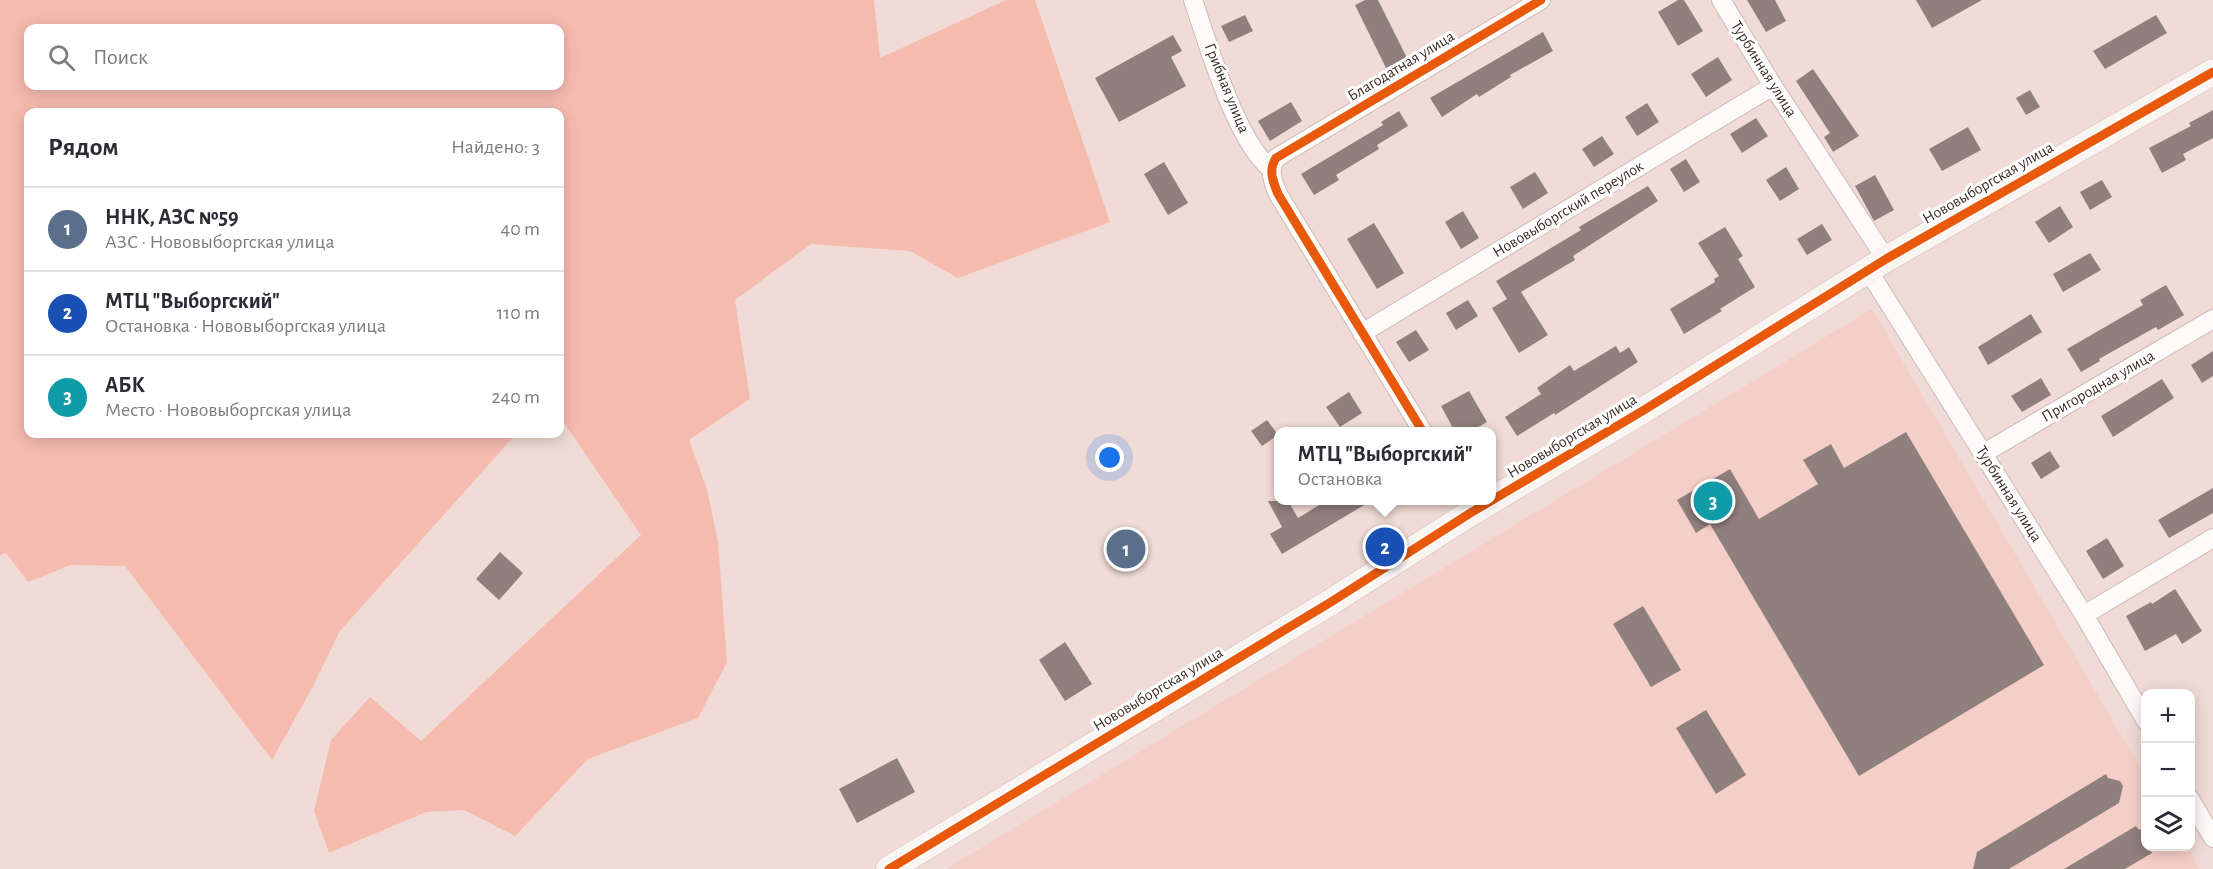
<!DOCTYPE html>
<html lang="ru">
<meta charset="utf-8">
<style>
body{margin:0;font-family:"Alegreya Sans",sans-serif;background:#f2f2f3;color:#2b2b33}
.controls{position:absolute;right:18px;bottom:18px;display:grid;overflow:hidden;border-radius:12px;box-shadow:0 3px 15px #0003}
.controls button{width:54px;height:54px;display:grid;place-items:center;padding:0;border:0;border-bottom:2px solid #e1e1e2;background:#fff;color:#2b2b33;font:30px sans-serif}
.you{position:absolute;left:1110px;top:458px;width:21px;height:21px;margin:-15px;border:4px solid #fff;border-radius:50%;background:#1a73e8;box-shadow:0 0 0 9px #1a73e833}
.badge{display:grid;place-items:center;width:39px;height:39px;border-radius:50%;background:#7b6965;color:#fff;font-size:20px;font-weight:700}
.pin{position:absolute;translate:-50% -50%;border:3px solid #fff;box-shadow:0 2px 6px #0006}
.popup{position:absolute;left:1274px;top:427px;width:222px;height:78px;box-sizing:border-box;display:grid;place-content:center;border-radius:12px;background:#fff;filter:drop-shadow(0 2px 4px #0005);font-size:20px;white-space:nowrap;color:#7c7c81}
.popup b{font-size:22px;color:#2b2b33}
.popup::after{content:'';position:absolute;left:50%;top:100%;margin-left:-12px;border:12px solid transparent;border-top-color:#fff}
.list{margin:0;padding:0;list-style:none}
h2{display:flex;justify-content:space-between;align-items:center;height:78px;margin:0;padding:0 24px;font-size:26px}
h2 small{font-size:20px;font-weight:400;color:#7c7c81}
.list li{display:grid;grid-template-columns:39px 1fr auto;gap:18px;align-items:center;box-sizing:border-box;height:84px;padding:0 24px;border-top:2px solid #e1e1e2}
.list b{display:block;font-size:22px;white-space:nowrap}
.list p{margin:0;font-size:20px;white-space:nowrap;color:#7c7c81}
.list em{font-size:20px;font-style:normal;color:#7c7c81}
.icon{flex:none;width:33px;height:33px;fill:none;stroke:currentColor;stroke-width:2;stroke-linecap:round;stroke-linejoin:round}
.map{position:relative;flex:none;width:2213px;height:869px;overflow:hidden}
.search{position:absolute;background:#fff;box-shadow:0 3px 15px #0003;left:24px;top:24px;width:540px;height:66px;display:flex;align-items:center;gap:15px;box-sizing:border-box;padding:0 21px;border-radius:12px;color:#7c7c81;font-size:22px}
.panel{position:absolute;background:#fff;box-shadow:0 3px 15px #0003;left:24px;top:108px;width:540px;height:330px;border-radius:12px}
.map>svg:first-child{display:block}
.built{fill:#f4cfc7}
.green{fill:#f6bbaf;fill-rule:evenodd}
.building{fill:#90807d}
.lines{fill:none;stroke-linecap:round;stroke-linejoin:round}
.street-casing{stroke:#ccbab7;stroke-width:20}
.secondary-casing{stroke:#ccbab7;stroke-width:27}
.street{stroke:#fdfaf9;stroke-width:18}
.secondary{stroke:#faf4f2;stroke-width:26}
.cycleway-casing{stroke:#fff;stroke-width:13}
.cycleway{stroke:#e8590c;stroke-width:9}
.labels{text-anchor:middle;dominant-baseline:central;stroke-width:6;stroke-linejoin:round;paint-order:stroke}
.street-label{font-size:16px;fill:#3b2b28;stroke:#fff}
</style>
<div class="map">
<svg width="2213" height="869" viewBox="0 0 2213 869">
<rect width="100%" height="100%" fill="#f1dbd6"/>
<path class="built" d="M1872,309L2145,776L2146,846L2187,847L2200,869H946Z"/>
<path class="green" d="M0,0H874L880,58L1006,0H1035L1110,222L958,278L910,251L811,244L735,300L750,399L689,440L707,489L718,542L727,662L698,718L588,759L515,836L464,810L426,812L329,853L314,811L331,740L370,697L421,741L641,535L560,417V112H28V434H516L340,631L311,690L272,760L125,566L71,565L28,582L6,553L0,555ZM28,28H560V86H28Z"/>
<path class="building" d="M1365,0H1378L1407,58L1386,68L1355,5Z
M1678,0H1684L1703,31L1678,46L1658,12Z
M1747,0H1775L1786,21L1766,32Z
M1916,0H1982L1932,28Z
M1245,15L1253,31L1229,42L1221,26Z
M2156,15L2167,33L2105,69L2093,51Z
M1543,32L1553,51L1510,75L1511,77L1479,97L1477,94L1442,117L1430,98Z
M1173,35L1182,51L1171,57L1186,86L1119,122L1095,78Z
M1718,57L1732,80L1706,97L1691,74Z
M1813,69L1859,136L1833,152L1824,137L1830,133L1796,81Z
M2030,90L2040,107L2026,115L2016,98Z
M1291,102L1302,121L1270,141L1258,121Z
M1647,103L1659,122L1637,136L1625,117Z
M2213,110V138L2183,154L2186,160L2162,173L2149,148L2191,126L2189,123Z
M1399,111L1408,126L1377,145L1379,149L1336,175L1339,180L1314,195L1301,174L1383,125L1381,122Z
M1756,118L1768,136L1742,153L1730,134Z
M1968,127L1981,150L1942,171L1929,149Z
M1602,136L1614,154L1594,167L1582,149Z
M1686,159L1700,182L1684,192L1670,169Z
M1164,162L1188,203L1168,215L1144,174Z
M1786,167L1799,189L1780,201L1766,180Z
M1535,172L1548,193L1523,209L1510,187Z
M1875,175L1894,210L1874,221L1855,186Z
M2102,180L2112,197L2090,210L2080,192Z
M1648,186L1658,201L1573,256L1575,260L1521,292L1548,335L1519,353L1492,308L1507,299L1496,281L1581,230L1579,227Z
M2060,206L2073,227L2049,243L2035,222Z
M1463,211L1479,238L1461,249L1445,222Z
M1374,223L1404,273L1377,289L1347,239Z
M1822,224L1832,240L1807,255L1797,239Z
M1725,227L1743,256L1738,259L1755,287L1720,309L1722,311L1684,334L1670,309L1715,282L1714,279L1719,276L1698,243Z
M2090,253L2101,270L2063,292L2053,274Z
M2166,285L2184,315L2158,330L2156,327L2099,359L2100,361L2081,372L2067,349L2143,305L2140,300Z
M1468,300L1478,316L1456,330L1446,313Z
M2031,314L2042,332L1988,365L1978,347Z
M1416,330L1429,350L1409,362L1396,342Z
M1616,346L1620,353L1629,347L1638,362L1555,415L1554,413L1517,436L1505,417L1541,394L1537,388L1570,365L1574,371Z
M2213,351V376L2202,383L2191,365Z
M2041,378L2051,395L2022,412L2011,396Z
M2162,379L2174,398L2113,437L2101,416Z
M1469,391L1487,422L1470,432H1455L1441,406Z
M1349,392L1362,413L1340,427L1326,407Z
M1267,420L1278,435L1262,446L1251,431Z
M1906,432L2044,665L1859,776L1710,524L1696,533L1677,500L1730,469L1759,519L1818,484L1803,460L1831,444L1844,468Z
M2050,451L2060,467L2041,479L2031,463Z
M2213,488V513L2169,538L2158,520Z
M1268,501H1288L1298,518L1326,501H1371L1282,554L1270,534L1282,527Z
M2107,538L2124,566L2103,579L2086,551Z
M500,552L523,573L499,600L476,579Z
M2175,589L2202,631L2182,644L2176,634L2145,651L2126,616L2151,602L2152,604Z
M1643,606L1681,670L1651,687L1613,624Z
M1065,642L1092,684L1065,701L1039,660Z
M1706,710L1746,775L1716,794L1676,728Z
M897,758L915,792L857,823L839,789Z
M2106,774L2108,778L2120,781L2123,786L2119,803L2009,869H1973L1977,852Z
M2136,826L2138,829L2145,831V846H2148L2152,853L2125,869H2064Z"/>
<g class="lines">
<g class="street-casing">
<path id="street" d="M1193,0C1208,44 1236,141 1271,169
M1721,0L1773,86L1886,259
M1868,270L2084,615L2146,721
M1362,333L1773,86
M1423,432L1278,194C1273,182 1268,170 1276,158L1541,0
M1984,453L2213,319
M2084,615L2213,538
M2190,799L2213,838"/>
</g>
<g class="secondary-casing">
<path id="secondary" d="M889,869L1331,602L1472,512L1644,410L1886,259L2213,72"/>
</g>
<use href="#street" class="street"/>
<use href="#secondary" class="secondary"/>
<g class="cycleway-casing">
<path id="cycleway" d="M1423,432L1278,194C1273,182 1268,170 1276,158L1541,0
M889,869L1331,602L1472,512L1644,410L1886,259L2213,72"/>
</g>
<use href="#cycleway" class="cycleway"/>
</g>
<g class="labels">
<g class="street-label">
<text transform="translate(1401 66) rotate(-31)">Благодатная улица</text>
<text transform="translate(1764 69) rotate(58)">Турбинная улица</text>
<text transform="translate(1227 88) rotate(68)">Грибная улица</text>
<text transform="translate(1988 183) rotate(-30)">Нововыборгская улица</text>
<text transform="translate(1568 209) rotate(-31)">Нововыборгский переулок</text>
<text transform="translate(2098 386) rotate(-30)">Пригородная улица</text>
<text transform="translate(1572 436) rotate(-31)">Нововыборгская улица</text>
<text transform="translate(2009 494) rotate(58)">Турбинная улица</text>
<text transform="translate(1158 689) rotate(-31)">Нововыборгская улица</text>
</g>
</g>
</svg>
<div class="controls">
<button>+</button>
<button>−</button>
<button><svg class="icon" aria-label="layers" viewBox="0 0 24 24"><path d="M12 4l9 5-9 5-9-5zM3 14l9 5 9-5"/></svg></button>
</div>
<div class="you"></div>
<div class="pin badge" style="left:1126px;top:549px;background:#5c6f8a">1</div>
<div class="pin badge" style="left:1385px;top:547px;background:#1a4fb4">2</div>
<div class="popup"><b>МТЦ &quot;Выборгский&quot;</b>Остановка</div>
<div class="pin badge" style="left:1713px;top:501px;background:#0f9aa8">3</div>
<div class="search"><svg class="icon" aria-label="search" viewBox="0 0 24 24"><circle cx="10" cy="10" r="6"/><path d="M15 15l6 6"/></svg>Поиск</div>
<section class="panel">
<h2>Рядом<small>Найдено: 3</small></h2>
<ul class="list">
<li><span class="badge" style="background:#5c6f8a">1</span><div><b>ННК, АЗС №59</b><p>АЗС · Нововыборгская улица</p></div><em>40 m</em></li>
<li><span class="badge" style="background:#1a4fb4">2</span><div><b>МТЦ &quot;Выборгский&quot;</b><p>Остановка · Нововыборгская улица</p></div><em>110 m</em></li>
<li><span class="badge" style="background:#0f9aa8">3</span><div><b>АБК</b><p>Место · Нововыборгская улица</p></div><em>240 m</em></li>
</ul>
</section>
</div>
